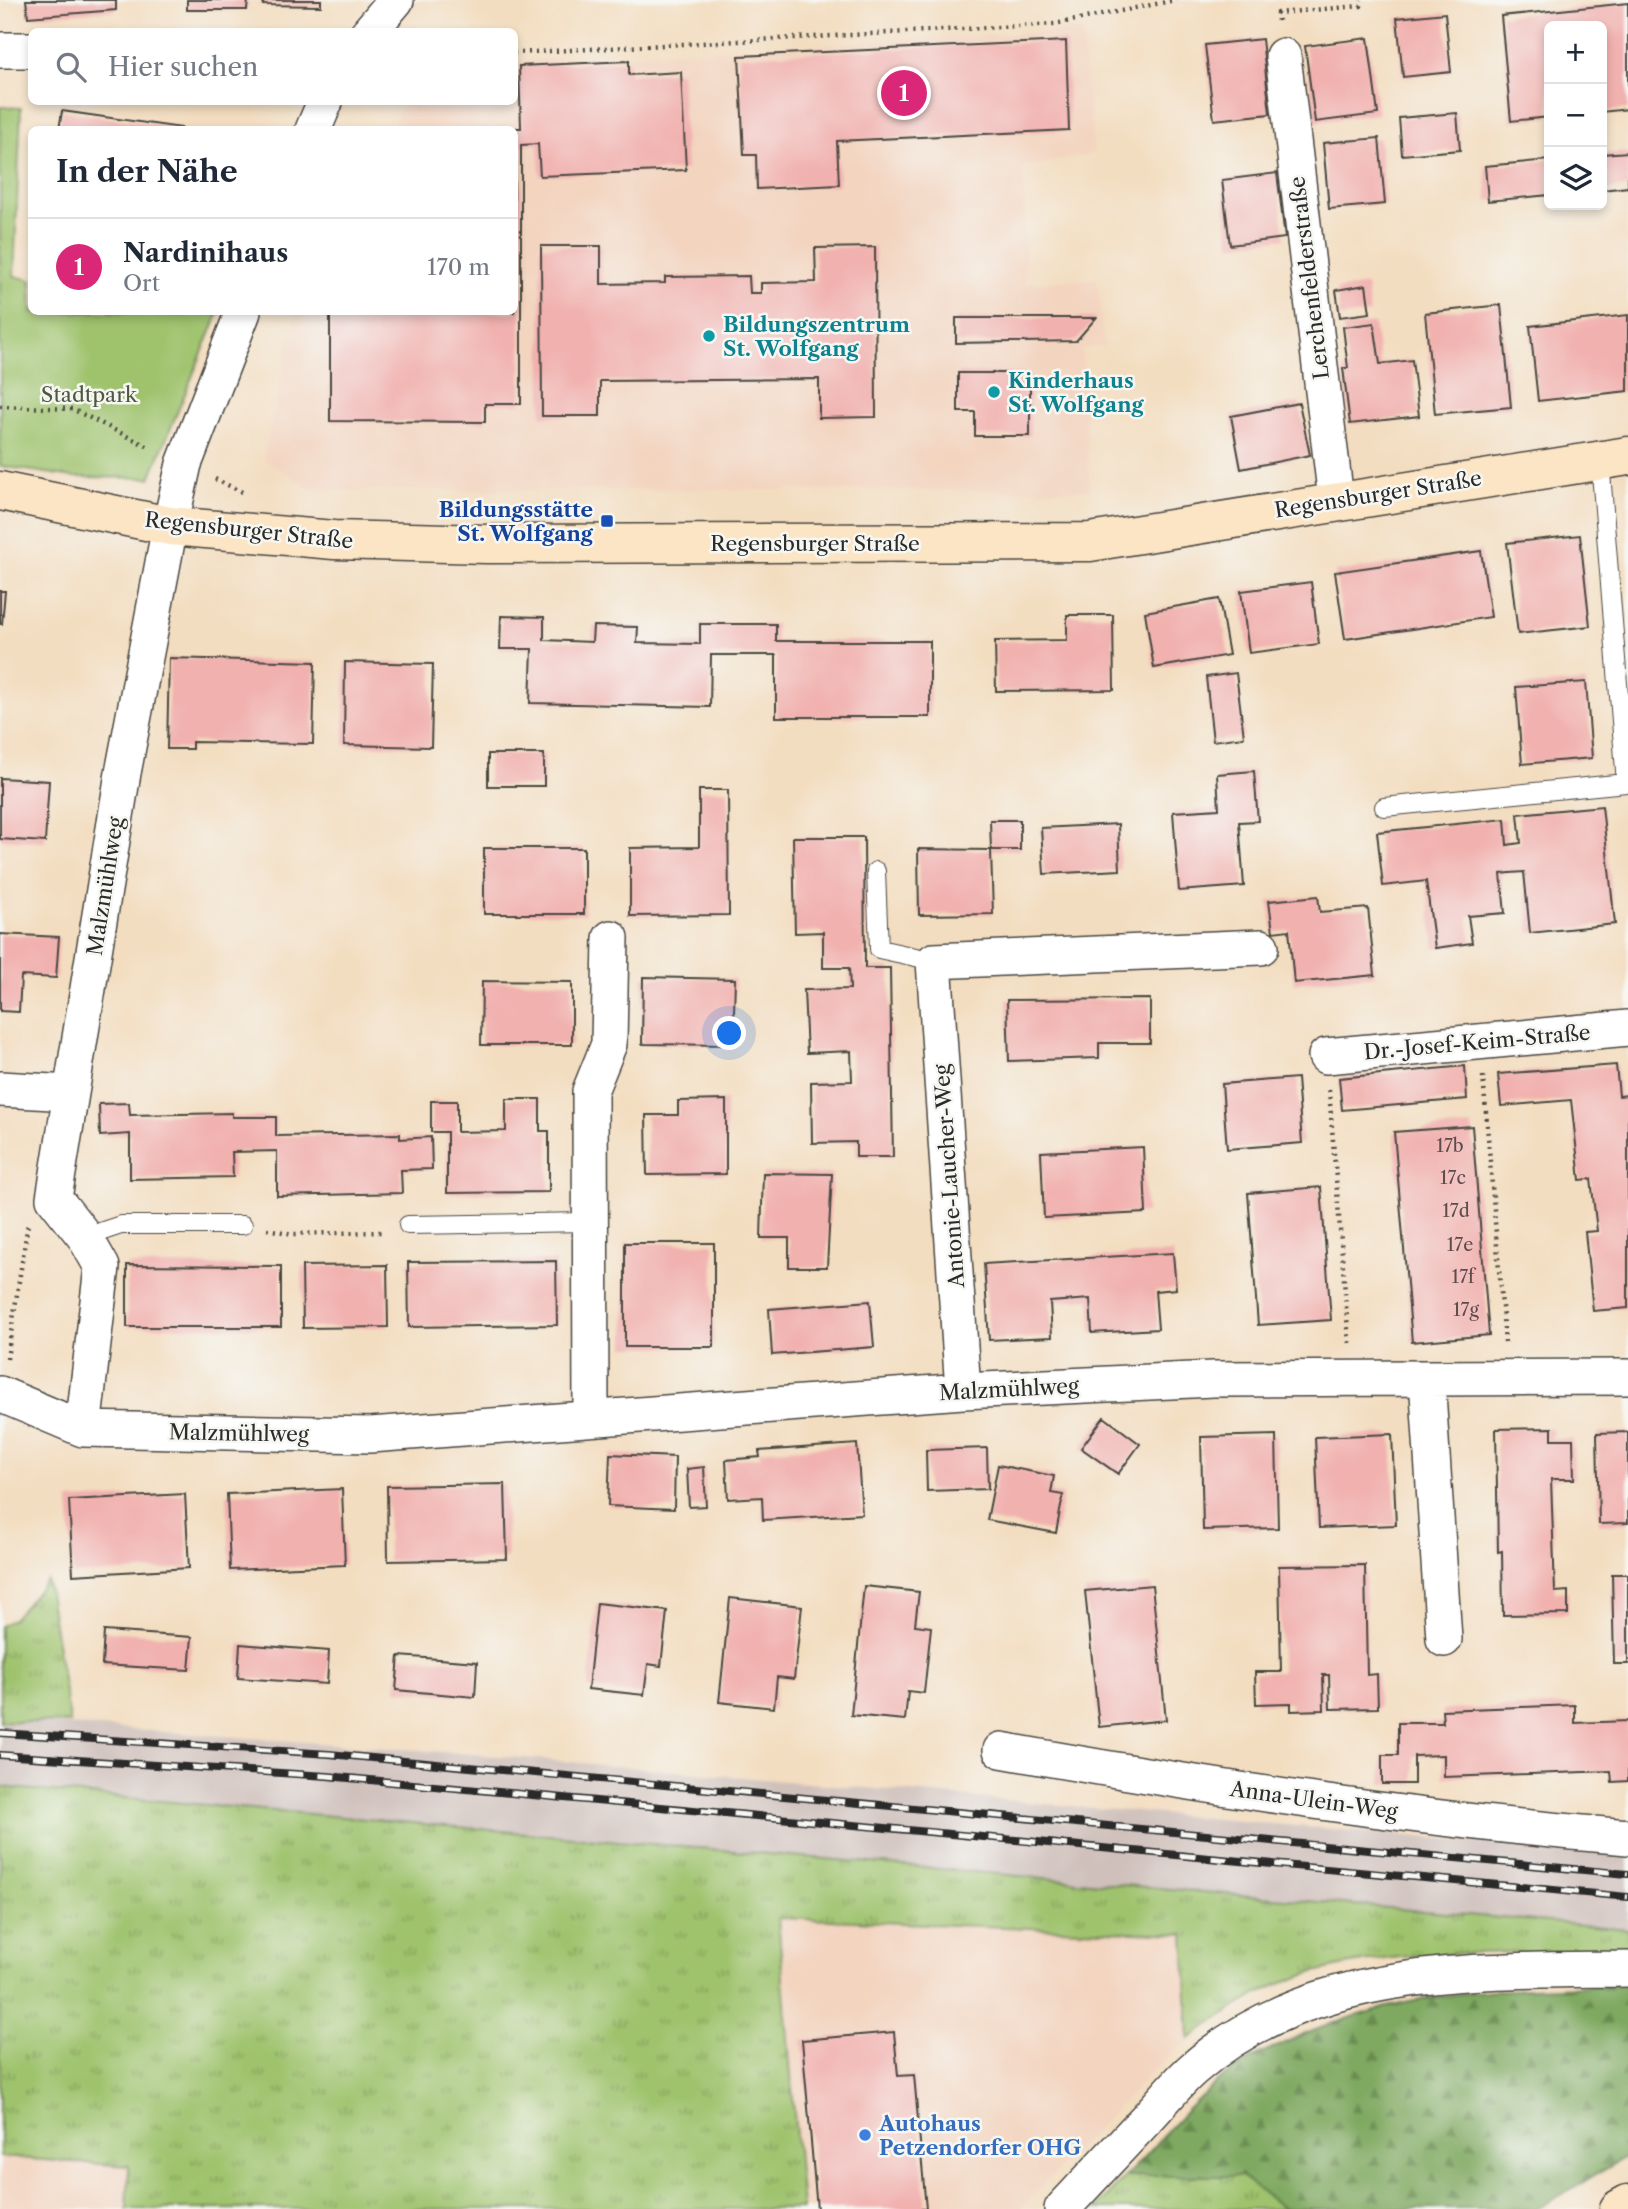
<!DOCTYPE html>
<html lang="de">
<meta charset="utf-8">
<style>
body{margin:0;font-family:"Libre Caslon Text",serif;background:#f6f6f7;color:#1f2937}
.controls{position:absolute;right:21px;top:21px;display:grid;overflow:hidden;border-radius:10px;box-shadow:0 4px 10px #0003}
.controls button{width:63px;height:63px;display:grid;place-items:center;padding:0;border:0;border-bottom:2px solid #e0e1e3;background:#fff;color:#1f2937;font:35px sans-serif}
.you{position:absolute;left:730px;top:1034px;width:24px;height:24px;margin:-18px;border:5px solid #fff;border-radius:50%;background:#1a73e8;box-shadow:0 0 0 10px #1a73e833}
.badge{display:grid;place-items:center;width:46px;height:46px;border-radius:50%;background:#db2777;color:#fff;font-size:23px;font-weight:700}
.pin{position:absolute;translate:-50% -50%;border:4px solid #fff;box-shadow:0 2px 7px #0006}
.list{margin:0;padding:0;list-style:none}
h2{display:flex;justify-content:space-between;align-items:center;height:91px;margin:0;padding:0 28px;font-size:30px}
h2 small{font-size:23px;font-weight:400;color:#747a83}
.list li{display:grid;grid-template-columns:46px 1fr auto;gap:21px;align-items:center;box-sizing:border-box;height:98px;padding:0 28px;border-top:2px solid #e0e1e3}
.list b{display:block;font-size:26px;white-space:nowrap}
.list p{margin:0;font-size:23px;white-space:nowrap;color:#747a83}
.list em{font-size:23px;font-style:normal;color:#747a83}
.icon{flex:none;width:38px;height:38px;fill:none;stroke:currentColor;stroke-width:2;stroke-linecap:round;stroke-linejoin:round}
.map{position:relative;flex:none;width:1628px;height:2209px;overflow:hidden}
.search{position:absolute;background:#fff;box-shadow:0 4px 10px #0003;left:28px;top:28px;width:490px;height:77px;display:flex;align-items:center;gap:18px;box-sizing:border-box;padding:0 24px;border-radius:10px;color:#747a83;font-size:26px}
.panel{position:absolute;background:#fff;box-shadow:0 4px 10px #0003;left:28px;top:126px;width:490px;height:189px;border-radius:10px}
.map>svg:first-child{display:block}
.built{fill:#f3d4bf}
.railway{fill:#cfc0bb}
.grass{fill:url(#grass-tufts);stroke:#65774c;stroke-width:2}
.forest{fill:url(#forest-firs);stroke:#556a46;stroke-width:2}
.park{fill:#9fc36d;stroke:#65774c;stroke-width:2}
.building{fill:#f1b1af}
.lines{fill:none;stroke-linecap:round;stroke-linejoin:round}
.lane-casing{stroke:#494641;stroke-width:20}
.street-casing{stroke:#494641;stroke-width:38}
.secondary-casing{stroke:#494641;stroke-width:41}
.path{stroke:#494641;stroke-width:4.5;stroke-dasharray:2 5;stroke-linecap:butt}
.lane{stroke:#fff;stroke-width:18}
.street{stroke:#fff;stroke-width:35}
.secondary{stroke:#fce5c4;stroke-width:38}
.rail-casing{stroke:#2b2b2b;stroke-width:8}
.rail{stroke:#f6f6f2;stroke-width:5;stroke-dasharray:16;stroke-linecap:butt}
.culture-dot{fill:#0f9aa8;stroke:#f6f6f2;stroke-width:2.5}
.transit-dot{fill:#1a4fb4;stroke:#f6f6f2;stroke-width:2.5}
.shop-dot{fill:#3f7fe0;stroke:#f6f6f2;stroke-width:2.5}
.labels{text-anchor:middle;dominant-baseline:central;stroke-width:5;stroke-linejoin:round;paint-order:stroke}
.number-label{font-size:18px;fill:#5c4c4c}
.street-label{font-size:21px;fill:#2b2b2b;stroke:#f6f6f2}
.culture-label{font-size:21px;font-weight:bold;fill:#0d838f;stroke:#f6f6f2;text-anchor:start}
.park-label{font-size:21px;fill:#4e593f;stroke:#f6f6f2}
.transit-label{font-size:21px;font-weight:bold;fill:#164399;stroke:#f6f6f2;text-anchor:end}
.shop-label{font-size:21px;font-weight:bold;fill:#366cbe;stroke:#f6f6f2;text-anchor:start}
</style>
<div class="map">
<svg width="1628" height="2209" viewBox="0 0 1628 2209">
<defs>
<pattern id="grass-tufts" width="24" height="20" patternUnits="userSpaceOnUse" patternTransform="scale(1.75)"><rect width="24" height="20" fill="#9fc36d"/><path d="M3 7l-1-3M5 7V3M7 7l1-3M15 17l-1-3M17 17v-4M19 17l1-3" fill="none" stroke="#829f5a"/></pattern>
<pattern id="forest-firs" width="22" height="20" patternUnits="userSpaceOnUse" patternTransform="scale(1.75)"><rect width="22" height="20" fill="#7fa960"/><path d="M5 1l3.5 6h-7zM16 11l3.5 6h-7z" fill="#688a4f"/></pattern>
</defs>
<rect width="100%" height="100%" fill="#f6f6f2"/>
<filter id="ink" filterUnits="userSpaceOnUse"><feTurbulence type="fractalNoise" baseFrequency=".0143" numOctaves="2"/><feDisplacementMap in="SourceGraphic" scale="14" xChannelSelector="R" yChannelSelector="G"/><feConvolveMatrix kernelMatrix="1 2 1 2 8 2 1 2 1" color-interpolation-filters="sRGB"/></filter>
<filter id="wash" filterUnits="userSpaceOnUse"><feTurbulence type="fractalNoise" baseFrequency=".00686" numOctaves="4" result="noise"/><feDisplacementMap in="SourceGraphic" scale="28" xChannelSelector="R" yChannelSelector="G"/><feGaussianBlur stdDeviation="1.57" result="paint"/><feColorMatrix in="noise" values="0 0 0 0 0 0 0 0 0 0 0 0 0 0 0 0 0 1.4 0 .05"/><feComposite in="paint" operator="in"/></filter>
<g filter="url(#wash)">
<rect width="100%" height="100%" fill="#f3ddc0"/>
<path class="built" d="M1082,30L1094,154L1023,167L1026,283L1097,279L1104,346L1082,349L1090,490H313L263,459L296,312H514V130L390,129L405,102H514L515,61Z
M777,1918L1184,1934L1189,2039L1152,2071L1020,2209H802Z
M0,2157L129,2166L127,2209H0Z"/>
<path class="railway" d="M0,1720L524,1758L1628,1855V1929L0,1787Z"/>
<path class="grass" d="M47,1580L70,1723L0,1721V1626L14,1618Z
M0,1787L1628,1929V1952C1522,1954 1385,1944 1285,1982C1250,1995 1219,2018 1189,2039L1184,1934L778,1918L802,2209H127L129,2166L0,2157Z
M1126,2176H1242L1285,2209H1095Z"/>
<path class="forest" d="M1628,1985V2156L1537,2209H1284L1241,2176H1126C1155,2146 1192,2101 1223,2077C1244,2061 1270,2049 1294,2039C1408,1988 1506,1988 1628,1985Z"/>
<path class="park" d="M0,107L21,108L14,276L31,280L32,312H219L150,478L73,477L0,466Z"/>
<g id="blocks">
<path class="building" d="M26,0H116V10L28,17Z
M187,0H248L247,10H187Z
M264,0H321V6L263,5Z
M1628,3V109L1602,112V26H1549V117L1511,121L1501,16Z
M1445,13L1451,72L1403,77L1397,18Z
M1368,38L1378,114L1315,122L1305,46Z
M1262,39L1270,114L1214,120L1205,45Z
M1066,41L1069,130L837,141L839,185L757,189L756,155H744L739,56Z
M629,61V75L681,72L686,170L540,176L538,144L521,145V404H485V422L330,421V312H514V128H521L519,66Z
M62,111L182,128V130H59Z
M1457,113L1460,150L1402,155L1399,118Z
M1379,138L1385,204L1329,209L1323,143Z
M1628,152V187L1602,190V154Z
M1549,160V195L1488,201L1485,166Z
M1277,173L1285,238L1230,245L1222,180Z
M541,246H601V284L665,283V277L749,276L750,293H761V283L816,282L815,248L875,247L876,417L819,418V379L600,381V416H542Z
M1366,285L1370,313L1340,317L1336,290Z
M1501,305L1511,407L1435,414L1425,313Z
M1628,315V391L1538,401L1530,326Z
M956,318H1096L1076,341L956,343Z
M1374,323L1380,364L1412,360L1419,416L1350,424L1343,368H1348L1343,327Z
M958,373H1030V436H975V412H958Z
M1299,403L1310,455L1241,469L1231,416Z
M1580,535L1590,626L1518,634L1507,543Z
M1481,551L1491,617L1345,639L1335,572Z
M1311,582L1319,644L1249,653L1241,591Z
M0,591H5L2,624H0Z
M1219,599L1229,655L1154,668L1145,612Z
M1067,615H1113L1114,690L996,691L995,641L1067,640Z
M501,616L544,617V640L592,642L593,626L638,627L637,643L700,644V624H776V641H930V717H776V655H711L710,707L530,703L532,649H500Z
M169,658L315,662L313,744L192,742V749H167Z
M345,662L433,664L431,747L344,745Z
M1236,673L1244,737L1213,741L1206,677Z
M1586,682L1592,758L1522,764L1516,687Z
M488,754H544V786H488Z
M1254,771L1258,821L1239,822L1244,886L1179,891L1173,812L1219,809L1217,774Z
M0,778L49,781L45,842L0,839Z
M699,790H728L729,915L630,916V848L699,847Z
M1602,806L1615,924L1530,933L1524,872L1510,873L1501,874L1505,913L1468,916L1472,943L1435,948L1426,881L1383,886L1377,832L1505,819L1507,845L1521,843L1518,814Z
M990,820H1020V850H991L993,914L919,915L918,849L991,850Z
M1118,824L1120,870L1044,874L1041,828Z
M793,837H864L865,968H890L893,1157H856V1142L812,1143L811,1082L852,1081L851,1051L807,1053L804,990L850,989L849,968H823V932L795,933Z
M484,848H584V914H484Z
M1318,896L1320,912L1368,908L1375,975L1294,983L1289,930L1273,932L1269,901Z
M0,934L59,937L56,978L21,976L19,1012L0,1011Z
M643,977L735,979L733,1045L642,1044Z
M482,981L572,982V1045H481Z
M1150,999V1043H1099V1058L1009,1061L1007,1000Z
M1616,1065L1619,1096L1628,1095V1308L1593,1311L1585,1232L1597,1231L1591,1179L1580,1180L1571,1100L1501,1106L1498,1074Z
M1465,1066L1467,1099L1342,1110L1339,1078Z
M1297,1078L1302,1143L1227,1149L1222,1084Z
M506,1099H540V1131H549V1192L447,1193V1132H431V1101H457V1132L506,1131Z
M726,1100V1174L647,1175L646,1115H678V1101Z
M129,1103L130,1115L232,1113V1117H276V1136L400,1134V1139L431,1137L432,1169L401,1170L402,1193L277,1196V1151L232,1152L233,1177L130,1179V1134L100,1136L99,1104Z
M1472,1126L1489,1335L1412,1342L1394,1132Z
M1143,1147L1146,1213L1044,1218L1041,1152Z
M763,1173L832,1174L827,1267H789V1238H761Z
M1321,1187L1331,1320L1258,1325L1248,1193Z
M625,1243H714V1347H625Z
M1173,1253L1176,1289L1155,1291L1158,1329L1092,1333L1090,1299L1050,1302L1052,1337L989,1340L984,1264Z
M556,1261L557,1325L409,1327L408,1262Z
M127,1265L281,1266V1327H127Z
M387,1265L388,1327L303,1328L302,1266Z
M870,1301L874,1347L772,1355L769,1309Z
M1104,1417L1140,1444L1118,1474L1081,1448Z
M1552,1428V1439H1573L1574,1479H1551L1555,1592L1568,1591V1614L1503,1615L1502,1551L1498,1552L1496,1429Z
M1628,1432V1523L1599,1524L1597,1433Z
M1392,1434L1396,1525L1319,1528L1315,1437Z
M1276,1435L1278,1528L1203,1530L1201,1437Z
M857,1444L862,1514L763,1520L762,1497L728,1499L726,1460L760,1457L759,1451Z
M987,1448L988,1489L927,1491L926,1450Z
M610,1454L675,1457L674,1509L608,1506Z
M998,1465L1054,1476L1051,1493L1063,1495L1056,1533L987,1520Z
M704,1467L706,1506L689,1507L687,1469Z
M505,1484L507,1559L388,1561L387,1486Z
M342,1489L345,1565L230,1570L227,1494Z
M185,1494L189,1568L73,1575L69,1500Z
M1365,1565L1367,1675L1377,1674L1378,1708L1330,1709L1329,1675H1323L1324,1710L1291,1711V1703L1256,1704L1255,1672H1281L1279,1566Z
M1612,1574H1628V1664H1614Z
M1152,1585L1166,1720L1099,1727L1085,1591Z
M864,1586L919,1592L915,1625L931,1627L924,1693L908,1691L905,1720L851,1715Z
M730,1598L802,1606L794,1679L777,1677L774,1708L719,1702Z
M597,1603L667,1611L661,1666L648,1664L644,1695L588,1689Z
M104,1631L192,1637L189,1670L102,1665Z
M240,1644L329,1651L327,1684L238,1678Z
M399,1656L477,1662L475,1697L396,1690Z
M1575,1705V1723L1628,1721V1781L1612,1782L1611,1771L1444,1777V1755L1414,1756V1784H1382V1755H1398V1723H1443L1442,1710Z
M894,2032L898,2076L914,2075L926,2209H817L802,2040Z"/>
</g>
</g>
<g filter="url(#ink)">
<use href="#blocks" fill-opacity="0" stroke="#494641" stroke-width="2"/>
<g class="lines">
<g class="lane-casing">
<path id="lane" d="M1384,807L1626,783L1600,460
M876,871L879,949L934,961
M408,1225L588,1222
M85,1237L121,1225H243"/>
</g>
<g class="street-casing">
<path id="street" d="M369,32L396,0
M0,50H32
M1283,56L1336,500
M313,130L325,102
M243,312L184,464L170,526L123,773L54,1198L85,1237L102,1267L83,1429L370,1435L963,1391L1213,1379L1628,1377
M1326,1056L1628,1028
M0,1089L70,1093
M1427,1378L1444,1639
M963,1391L934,961L1261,947
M0,1394L83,1429
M591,1416L590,1091L609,1044L611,938
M1001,1750C1209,1787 1418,1820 1628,1837
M1062,2209C1091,2178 1120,2147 1149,2116C1164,2100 1177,2083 1193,2069C1312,1964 1479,1971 1628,1969"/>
</g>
<g class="secondary-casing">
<path id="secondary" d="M0,491L170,526L334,540L486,544L1090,542L1628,456
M1619,2209L1628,2204"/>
</g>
<path class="path" d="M1278,21L1277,13L1361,6V0
M514,53L1055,24L1176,0
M0,406L72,409L151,448
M215,479L242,492
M1483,1076L1505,1343
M1329,1090L1349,1343
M267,1229L293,1234L381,1232
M7,1359L28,1223"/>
<use href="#lane" class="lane"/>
<use href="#street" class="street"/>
<use href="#secondary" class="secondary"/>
<g class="rail-casing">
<path id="rail" d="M0,1733L329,1754L1628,1874
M0,1755L327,1776L1628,1897"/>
</g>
<use href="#rail" class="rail"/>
</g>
</g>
<g class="culture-dot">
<circle cx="709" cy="336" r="7"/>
<circle cx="994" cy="392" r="7"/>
</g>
<rect class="transit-dot" x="600" y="514" width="14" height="14" rx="3.5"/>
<circle class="shop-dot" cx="865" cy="2135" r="7"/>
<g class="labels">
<g class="number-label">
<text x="1450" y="1146">17b</text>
<text x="1453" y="1178">17c</text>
<text x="1456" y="1211">17d</text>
<text x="1460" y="1245">17e</text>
<text x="1463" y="1277">17f</text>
<text x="1466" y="1310">17g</text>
</g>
<g class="street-label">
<text transform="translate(1309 278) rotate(-97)">Lerchenfelderstraße</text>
<text transform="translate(1378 494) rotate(-9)">Regensburger Straße</text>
<text transform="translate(249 530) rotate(6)">Regensburger Straße</text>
<text x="815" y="543">Regensburger Straße</text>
<text transform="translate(105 886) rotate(-81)">Malzmühlweg</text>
<text transform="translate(1477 1042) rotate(-5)">Dr.-Josef-Keim-Straße</text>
<text transform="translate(949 1176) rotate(-94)">Antonie-Laucher-Weg</text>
<text transform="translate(1009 1389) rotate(-3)">Malzmühlweg</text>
<text transform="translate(239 1433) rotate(1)">Malzmühlweg</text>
<text transform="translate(1314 1800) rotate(8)">Anna-Ulein-Weg</text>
</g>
<g class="culture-label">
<text x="723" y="324">Bildungszentrum<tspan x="723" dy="24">St. Wolfgang</tspan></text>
<text x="1008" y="380">Kinderhaus<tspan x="1008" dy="24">St. Wolfgang</tspan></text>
</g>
<g class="park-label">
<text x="89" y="394">Stadtpark</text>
</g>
<g class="transit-label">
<text x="593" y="509">Bildungsstätte<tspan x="593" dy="24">St. Wolfgang</tspan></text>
</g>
<g class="shop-label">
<text x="879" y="2123">Autohaus<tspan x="879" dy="24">Petzendorfer OHG</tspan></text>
</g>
</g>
</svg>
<div class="controls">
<button>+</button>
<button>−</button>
<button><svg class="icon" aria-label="layers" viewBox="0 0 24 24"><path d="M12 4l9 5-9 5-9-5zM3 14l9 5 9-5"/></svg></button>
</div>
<div class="you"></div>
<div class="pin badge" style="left:904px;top:93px">1</div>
<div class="search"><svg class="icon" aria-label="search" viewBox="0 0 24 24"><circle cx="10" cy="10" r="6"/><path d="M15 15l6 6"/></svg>Hier suchen</div>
<section class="panel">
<h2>In der Nähe<small></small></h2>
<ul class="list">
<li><span class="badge">1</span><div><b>Nardinihaus</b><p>Ort</p></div><em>170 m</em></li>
</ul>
</section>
</div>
